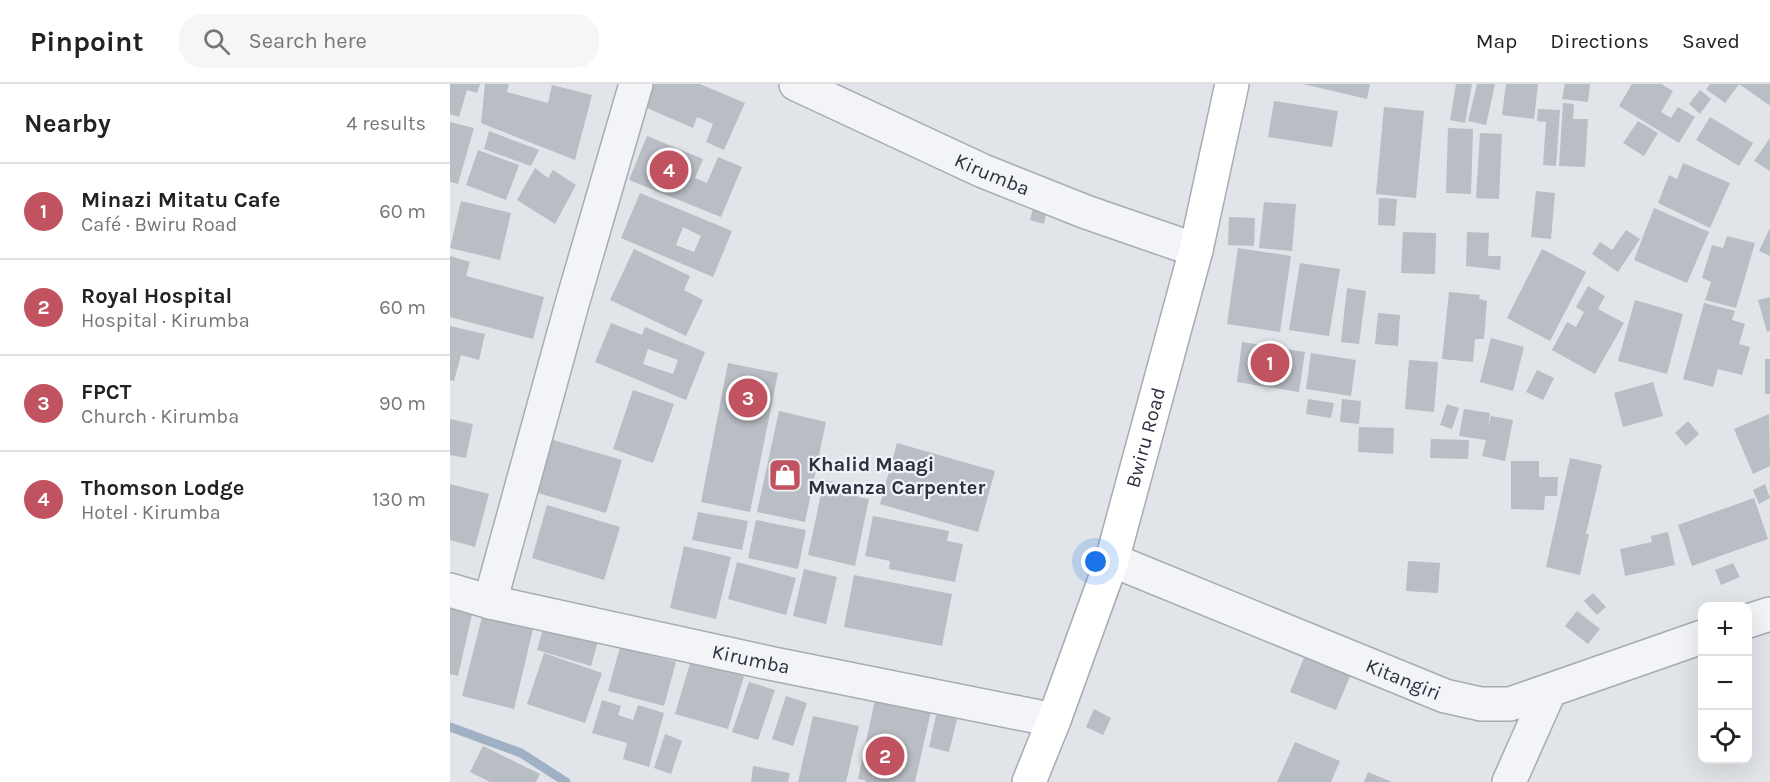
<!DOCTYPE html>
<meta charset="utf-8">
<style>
body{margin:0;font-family:Karla,sans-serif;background:#f6f6f6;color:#222}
.controls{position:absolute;right:18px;bottom:18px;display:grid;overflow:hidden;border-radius:12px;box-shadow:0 6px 24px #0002}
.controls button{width:54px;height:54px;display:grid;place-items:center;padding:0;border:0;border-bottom:2px solid #e0e0e0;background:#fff;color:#222;font:30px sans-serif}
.you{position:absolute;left:646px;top:478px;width:21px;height:21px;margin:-15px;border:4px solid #fff;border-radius:50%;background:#1a73e8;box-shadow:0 0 0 9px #1a73e833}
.badge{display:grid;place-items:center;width:39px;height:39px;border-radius:50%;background:#c0535f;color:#fff;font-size:20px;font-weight:700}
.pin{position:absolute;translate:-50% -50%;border:3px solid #fff;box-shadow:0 2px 6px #0006}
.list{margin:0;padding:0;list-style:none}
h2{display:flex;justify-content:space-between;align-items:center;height:78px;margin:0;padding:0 24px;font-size:26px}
h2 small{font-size:20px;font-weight:400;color:#767676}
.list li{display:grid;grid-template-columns:39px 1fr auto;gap:18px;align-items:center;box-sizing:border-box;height:96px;padding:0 24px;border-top:2px solid #e0e0e0}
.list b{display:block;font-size:22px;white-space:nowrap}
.list p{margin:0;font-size:20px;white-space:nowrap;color:#767676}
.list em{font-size:20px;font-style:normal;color:#767676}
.icon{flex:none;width:33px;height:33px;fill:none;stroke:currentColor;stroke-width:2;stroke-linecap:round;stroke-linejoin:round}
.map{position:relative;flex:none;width:1320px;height:698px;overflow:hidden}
header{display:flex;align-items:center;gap:36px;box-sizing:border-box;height:84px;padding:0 30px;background:#fff;border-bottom:2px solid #e0e0e0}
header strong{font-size:28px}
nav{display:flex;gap:33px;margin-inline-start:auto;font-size:21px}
.search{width:420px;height:54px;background:#f6f6f6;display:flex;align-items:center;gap:15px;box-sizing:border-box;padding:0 21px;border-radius:24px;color:#767676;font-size:22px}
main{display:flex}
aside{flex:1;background:#fff}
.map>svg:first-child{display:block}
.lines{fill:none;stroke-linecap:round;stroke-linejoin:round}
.stream{stroke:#a0b0c5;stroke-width:9}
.building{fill:#b9bdc4;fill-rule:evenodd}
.minor-casing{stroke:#a7abb2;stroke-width:36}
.secondary-casing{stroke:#a7abb2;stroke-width:36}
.minor{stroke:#f3f4f7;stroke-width:33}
.secondary{stroke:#fff;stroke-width:33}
.labels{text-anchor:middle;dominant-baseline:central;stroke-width:4.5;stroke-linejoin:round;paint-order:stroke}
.street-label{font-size:20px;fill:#2b313e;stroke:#f0f2f6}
.poi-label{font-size:20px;font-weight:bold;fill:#2b313e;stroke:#f0f2f6;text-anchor:start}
</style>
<header>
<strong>Pinpoint</strong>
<div class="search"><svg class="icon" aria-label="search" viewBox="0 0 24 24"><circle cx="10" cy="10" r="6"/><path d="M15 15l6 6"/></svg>Search here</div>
<nav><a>Map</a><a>Directions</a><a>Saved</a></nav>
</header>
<main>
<aside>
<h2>Nearby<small>4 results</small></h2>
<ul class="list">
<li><span class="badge">1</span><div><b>Minazi Mitatu Cafe</b><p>Café · Bwiru Road</p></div><em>60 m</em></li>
<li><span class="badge">2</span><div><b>Royal Hospital</b><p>Hospital · Kirumba</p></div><em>60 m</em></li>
<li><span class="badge">3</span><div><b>FPCT</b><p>Church · Kirumba</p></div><em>90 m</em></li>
<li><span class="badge">4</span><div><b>Thomson Lodge</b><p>Hotel · Kirumba</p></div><em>130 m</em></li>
</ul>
</aside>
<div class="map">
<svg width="1320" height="698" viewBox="0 0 1320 698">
<rect width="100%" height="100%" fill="#e1e4e8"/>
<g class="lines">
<path class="stream" d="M0,643L71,669L116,698"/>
</g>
<path class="building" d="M0,0H30L27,9L17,6L9,33L0,30Z
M35,0H59L57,8L98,19L102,1L142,11L125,76L31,39Z
M198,0H250L295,19L274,66L256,58L263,40L247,33L243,44L190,21Z
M853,0H920L917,15Z
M1006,0H1022L1015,39L1000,36Z
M1027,0H1045L1036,41L1018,37Z
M1056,0H1088L1084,35L1052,31Z
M1115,0H1140L1138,18L1112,15Z
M1182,0H1211L1223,7L1211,28L1221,34L1228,23L1245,33L1229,59L1169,22Z
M1260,0H1320V20L1319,21L1289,0L1275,19L1256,5Z
M1250,6L1261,15L1250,30L1239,20Z
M824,17L888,27L882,63L818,53Z
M1113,19L1124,20L1123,35H1138L1135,83L1109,82Z
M934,23L974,27L966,114L926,110Z
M1088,25L1110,26L1106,82L1093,81L1096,38L1087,37Z
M1260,33L1303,59L1289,82L1246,56Z
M1188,37L1208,49L1194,72L1173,59Z
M0,38L24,44L8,100L0,98Z
M998,44L1023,45L1021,110L996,109Z
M39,47L89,66L81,82L34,65Z
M1030,49L1052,50L1049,115L1026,114Z
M197,52L253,75L245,94L257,99L268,73L292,83L271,133L179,96Z
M1320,54V87L1304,77Z
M28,66L69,81L56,116L16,101Z
M1233,79L1280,99L1260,144L1208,119L1219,91L1227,95Z
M85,84L98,94L103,86L126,101L105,140L67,116Z
M1086,107L1105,109L1101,155L1081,153Z
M190,109L282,147L263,193L171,154ZM233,143L251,152L244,168L226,161Z
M929,114L947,115L945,142L928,141Z
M11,117L61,129L50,176L0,164Z
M814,118L846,120L842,167L809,164Z
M584,121L597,125L594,140L580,136Z
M1204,124L1259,148L1237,199L1184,176Z
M779,133L805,134L804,162L778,161Z
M1320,144V172L1309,167Z
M1176,146L1190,155L1168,188L1142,170L1150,158L1162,166Z
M953,148L986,149L985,190L951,189Z
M1017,148L1039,149L1038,172H1051L1050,186L1016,182Z
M1277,152L1305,159L1286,224L1255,216L1261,198L1252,194L1262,161L1273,164Z
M788,164L841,172L830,248L777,240Z
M184,165L240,192L234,206L253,216L236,252L160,216Z
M1092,165L1136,188L1100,257L1057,234Z
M0,172L20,178L16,192L94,213L83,255L0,233Z
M850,179L890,185L879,252L839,246Z
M1138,202L1155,212L1148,225L1174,239L1145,290L1102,266L1117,238L1126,243L1134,228L1126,223Z
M897,204L916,207L909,260L891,258Z
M999,208L1030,211L1029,215L1037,217L1034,255H1025L1023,278L992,275Z
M1320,213V247L1317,248L1308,216Z
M1185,216L1233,230L1217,290L1168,277Z
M1254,219L1285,227L1282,236L1295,240L1289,260L1300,263L1292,291L1268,285L1263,303L1233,295Z
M928,229L950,231L948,262L925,260Z
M161,239L192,251L195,243L255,268L236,316L145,278ZM198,265L228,276L223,290L193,280Z
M0,242L35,250L29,276L11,271L4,297L0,296Z
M1041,254L1074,263L1063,307L1030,298Z
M792,258L855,268L849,308L787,298Z
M861,269L906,276L901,312L856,305Z
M1315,275H1320V310H1315Z
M959,276L988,278L984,328L955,325Z
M278,279L328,289L300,428L251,418Z
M1087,286L1104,294L1093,316L1076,308Z
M1203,298L1213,332L1173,343L1164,309Z
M183,306L224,320L203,379L163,365Z
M858,315L884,319L881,334L856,330Z
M892,315L911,317L909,340L890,338Z
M997,320L1009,324L1002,345L990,341Z
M1014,325L1040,329L1038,343L1041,332L1063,336L1055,377L1032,372L1036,356L1009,352Z
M329,327L376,338L355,438L307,428Z
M1319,330L1320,382L1303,390L1284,345Z
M0,335L23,340L16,374L0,371Z
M1238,337L1249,350L1236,362L1225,349Z
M909,343L944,344L943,370L908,368Z
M981,355L1019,356L1018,375L980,374Z
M103,356L172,376L156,429L88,409Z
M447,359L545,387L528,448L430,420Z
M1120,374L1152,381L1136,450H1139L1130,491L1096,483Z
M1061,377H1089V393H1108L1107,412H1095L1094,426L1061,425Z
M374,396L410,404L408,413L419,415L405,482L358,471Z
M0,400L39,410L25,463L0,456Z
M1315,400L1320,414L1309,420L1303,406Z
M1304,414L1318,455L1242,482L1228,441Z
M97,421L170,443L154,496L82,474Z
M248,428L298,437L292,466L242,456Z
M423,432L499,447L497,457L513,460L505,498L439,485L440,477L415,472Z
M306,436L356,446L348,485L298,474Z
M1218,448L1225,481L1175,492L1170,465L1202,458L1201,452Z
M234,462L281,473L266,535L220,524Z
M958,477L990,479L988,509L956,507Z
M287,478L346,494L336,531L278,515Z
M1283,479L1290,493L1271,501L1265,486Z
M354,485L387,493L376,540L343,532Z
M404,491L502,510L492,562L394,543Z
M1143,509L1156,523L1147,531L1134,517Z
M0,521L23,526L8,592L0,590Z
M1127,527L1150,545L1138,560L1115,542Z
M33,529L84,541L64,625L12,612Z
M95,538L149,554L141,582L87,566Z
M170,563L226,578L214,622L158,607Z
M94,569L152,589L135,639L77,620Z
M855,571L900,592L886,626L840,608Z
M241,576L294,592L278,645L225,630Z
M299,598L325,606L308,656L282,648Z
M426,611L482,623L465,698H415V696L408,695Z
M336,612L357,619L343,662L322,655Z
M152,616L171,622L168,631L183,636L188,621L214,629L199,683L173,675L177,659L142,649Z
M644,625L661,634L653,651L636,643Z
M487,627L508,631L499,668L479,663Z
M363,632L409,642L396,698H348Z
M215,650L232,657L221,690L204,684Z
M845,658L890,677L881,698H827Z
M33,662L90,690L86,698H40L20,688Z
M303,682L340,689L338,698H301Z
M918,688L942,698H914Z"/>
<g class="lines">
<g class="minor-casing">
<g id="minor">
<path id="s1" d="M346,0L533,87L636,128L746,166"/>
<path id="s2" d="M662,476L995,612L1031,620H1060L1252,553"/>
<path id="s3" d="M0,506L40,518L319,579L604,636"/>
<path d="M40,518L122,220L186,0"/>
<path d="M1298,537L1320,530"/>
<path d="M1059,698L1099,608"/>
</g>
</g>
<g class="secondary-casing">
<g id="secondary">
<path id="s4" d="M579,698L604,636L662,476L746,166L782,0"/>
</g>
</g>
<use href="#minor" class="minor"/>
<use href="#secondary" class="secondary"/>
</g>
<defs>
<g id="shop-square" transform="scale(1.725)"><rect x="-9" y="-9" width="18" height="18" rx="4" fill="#c0535f" stroke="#f0f2f6"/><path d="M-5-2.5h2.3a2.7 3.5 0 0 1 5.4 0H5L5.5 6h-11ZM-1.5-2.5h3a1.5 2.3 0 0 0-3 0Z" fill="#fff"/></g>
</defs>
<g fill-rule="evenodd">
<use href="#shop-square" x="335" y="391"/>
</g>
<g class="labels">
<g class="street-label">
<text stroke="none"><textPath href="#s1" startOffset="216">Kirumba</textPath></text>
<text stroke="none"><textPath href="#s4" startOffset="364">Bwiru Road</textPath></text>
<text stroke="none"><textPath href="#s3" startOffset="309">Kirumba</textPath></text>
<text stroke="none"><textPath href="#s2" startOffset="315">Kitangiri</textPath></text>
</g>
<g class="poi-label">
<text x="358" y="380">Khalid Maagi<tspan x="358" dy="23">Mwanza Carpenter</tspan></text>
</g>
</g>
</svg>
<div class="controls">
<button>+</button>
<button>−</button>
<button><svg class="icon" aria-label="locate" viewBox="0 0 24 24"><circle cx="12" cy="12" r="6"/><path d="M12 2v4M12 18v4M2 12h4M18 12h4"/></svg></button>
</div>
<div class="you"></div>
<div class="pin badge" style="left:820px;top:279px">1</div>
<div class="pin badge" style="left:435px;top:672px">2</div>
<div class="pin badge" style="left:298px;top:314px">3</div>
<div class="pin badge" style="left:219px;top:86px">4</div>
</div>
</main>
